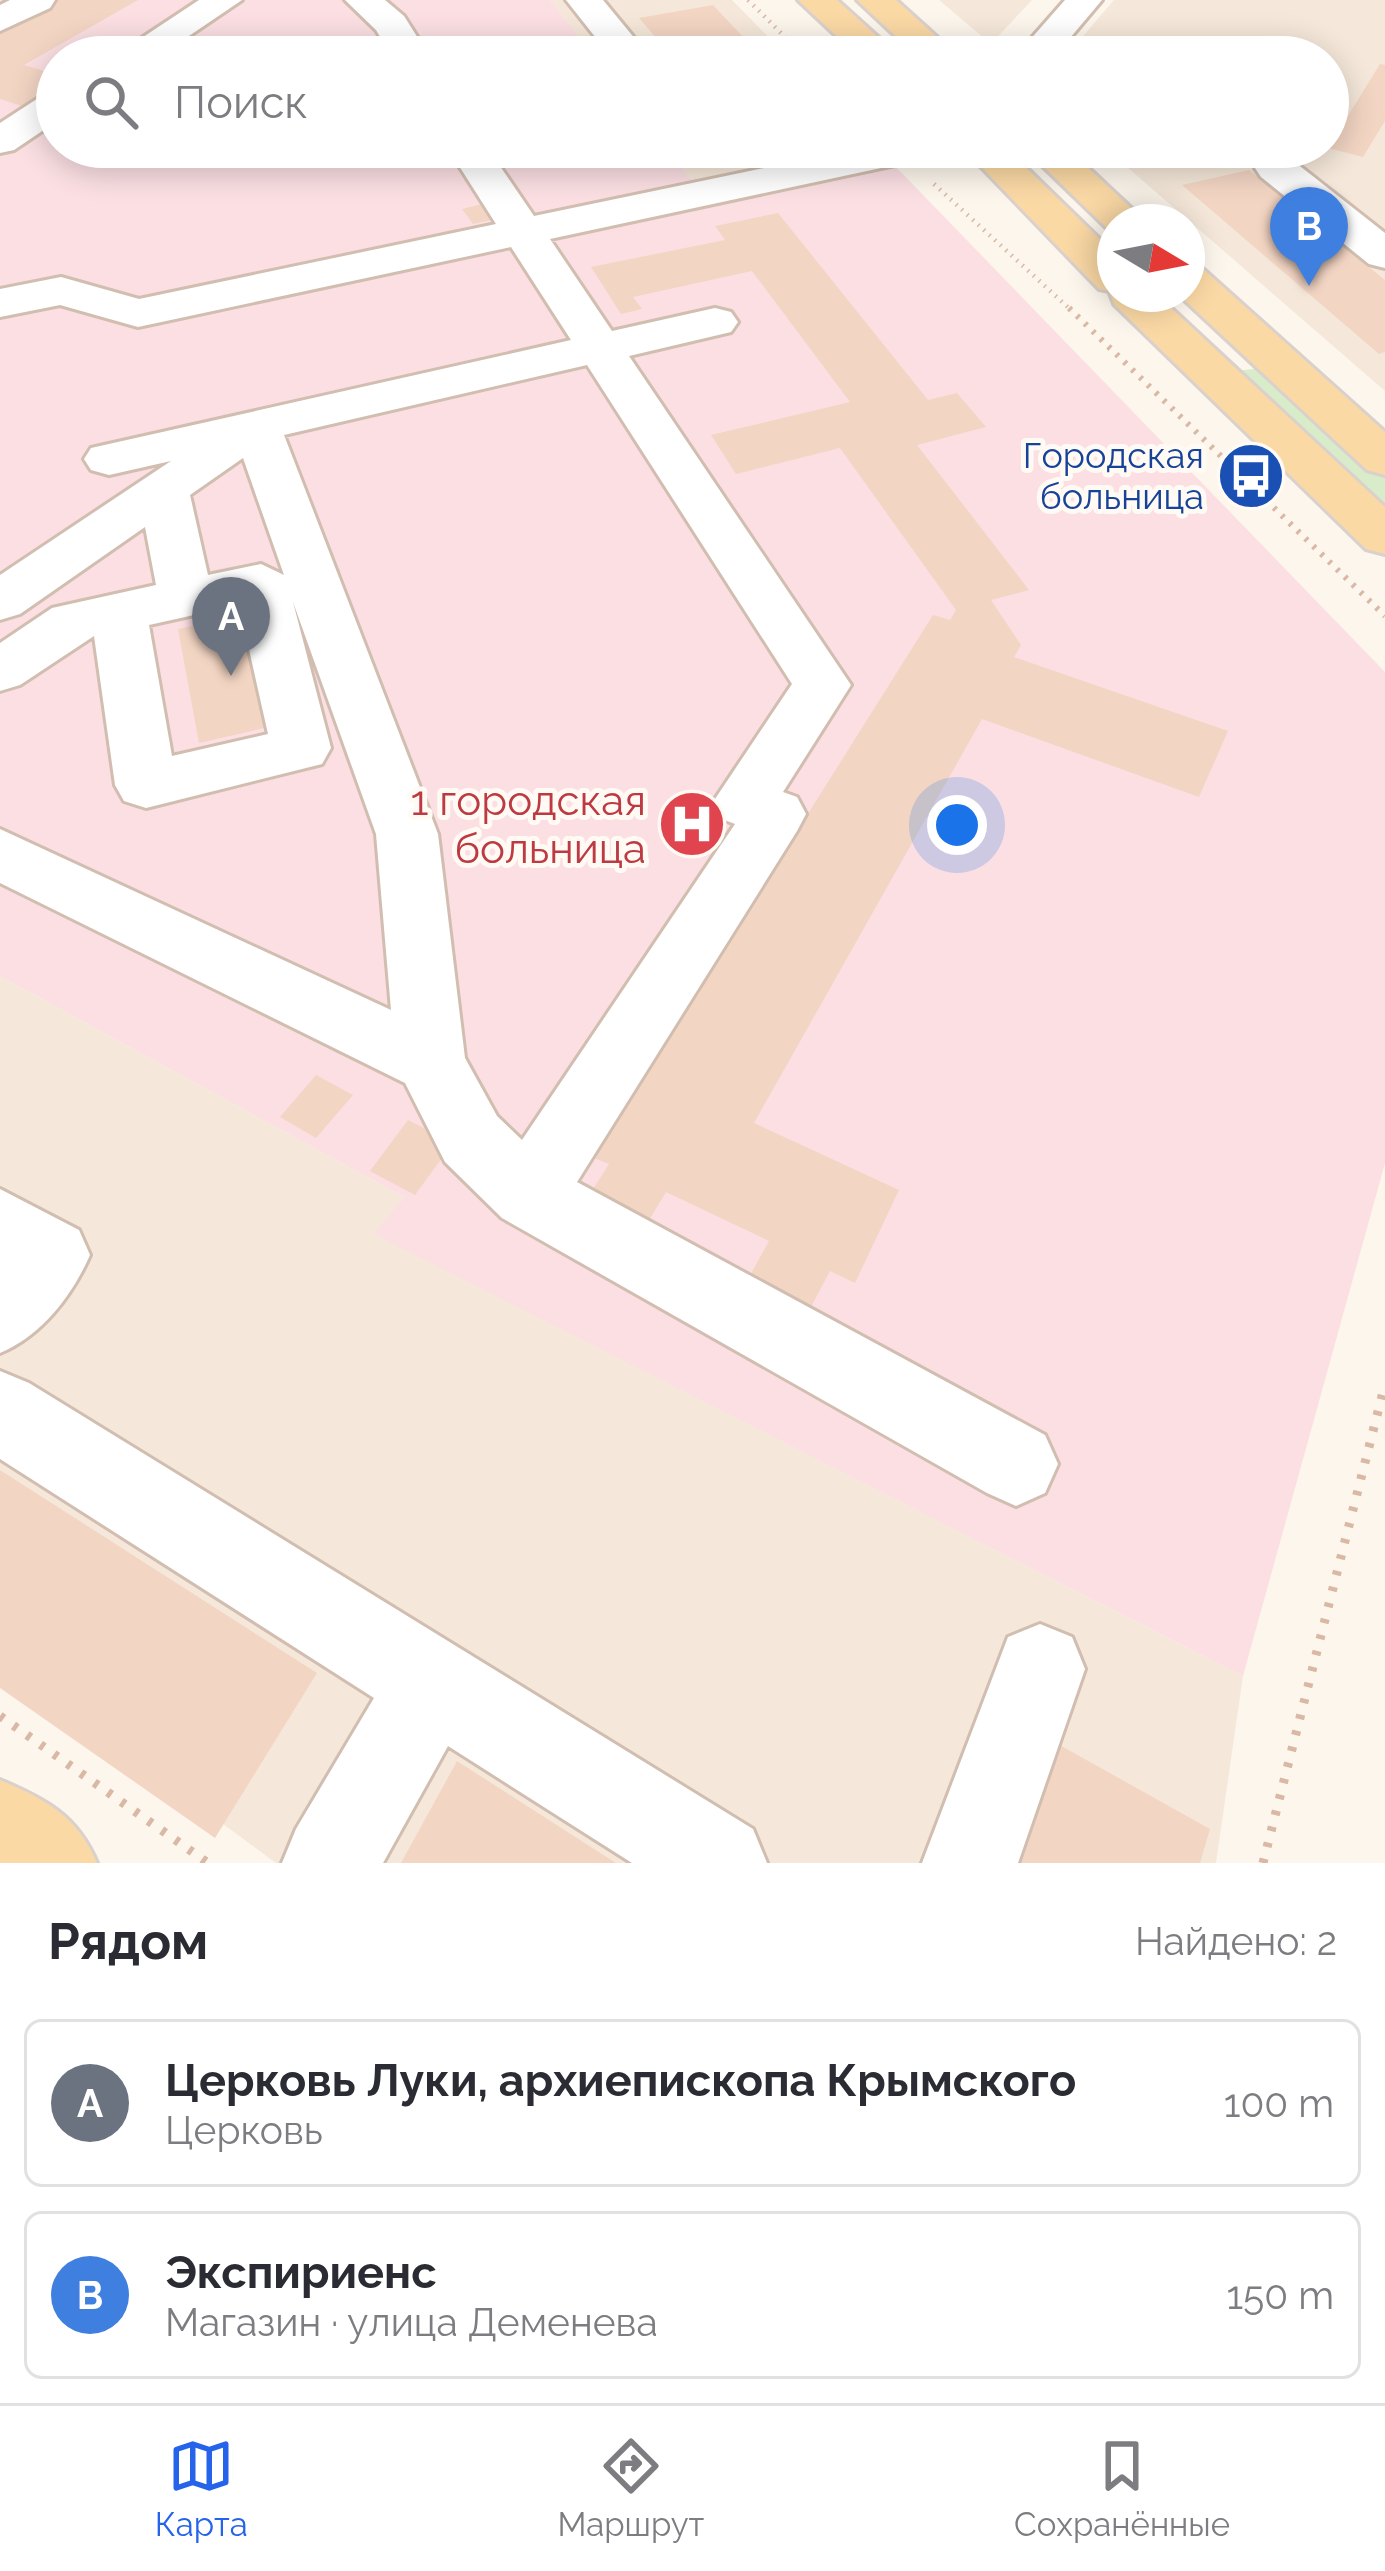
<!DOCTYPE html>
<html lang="ru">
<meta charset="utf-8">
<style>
body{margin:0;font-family:Raleway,sans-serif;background:#f2f2f3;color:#2b2b33}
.compass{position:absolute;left:1097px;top:204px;width:108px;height:108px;border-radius:50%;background:#fff;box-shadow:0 6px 30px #0003;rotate:100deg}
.you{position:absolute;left:957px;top:825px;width:42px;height:42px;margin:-30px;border:9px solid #fff;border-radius:50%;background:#1a73e8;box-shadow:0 0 0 18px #1a73e833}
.badge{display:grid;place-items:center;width:78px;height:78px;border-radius:50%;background:#2563eb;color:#fff;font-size:39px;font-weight:700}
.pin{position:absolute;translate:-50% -99px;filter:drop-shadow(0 3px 6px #0008)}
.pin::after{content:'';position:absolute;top:63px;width:42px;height:36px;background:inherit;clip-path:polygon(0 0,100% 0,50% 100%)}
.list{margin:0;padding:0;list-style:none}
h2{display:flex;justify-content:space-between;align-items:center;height:156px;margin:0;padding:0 48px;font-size:51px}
h2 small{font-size:39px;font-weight:400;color:#7c7c81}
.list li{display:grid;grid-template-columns:78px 1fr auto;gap:36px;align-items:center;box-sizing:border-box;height:168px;margin:0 24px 24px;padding:0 24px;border:3px solid #e1e1e2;border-radius:18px}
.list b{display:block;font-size:45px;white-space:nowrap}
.list p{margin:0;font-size:39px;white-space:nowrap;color:#7c7c81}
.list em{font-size:39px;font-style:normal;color:#7c7c81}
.icon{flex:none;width:66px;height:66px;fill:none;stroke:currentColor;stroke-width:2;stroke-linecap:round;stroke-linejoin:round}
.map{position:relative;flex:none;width:1385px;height:1863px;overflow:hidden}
.search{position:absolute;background:#fff;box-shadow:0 6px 30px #0003;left:36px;right:36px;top:36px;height:132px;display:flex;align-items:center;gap:30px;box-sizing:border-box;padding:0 42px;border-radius:66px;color:#7c7c81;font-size:45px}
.sheet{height:540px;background:#fff}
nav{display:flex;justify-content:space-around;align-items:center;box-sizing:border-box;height:168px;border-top:3px solid #e1e1e2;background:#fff;font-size:33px;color:#7c7c81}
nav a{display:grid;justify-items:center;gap:6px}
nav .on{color:#2563eb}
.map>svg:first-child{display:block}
.residential{fill:#f5e8da}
.medical{fill:#fbdfe3}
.green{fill:#d8ecc9}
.building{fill:#f3d5c3}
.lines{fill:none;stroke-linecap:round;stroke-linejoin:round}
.minor-casing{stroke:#d1beb0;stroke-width:6}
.major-casing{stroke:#dad1cd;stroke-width:6}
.path-far2{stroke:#d9b8a5;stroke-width:4.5;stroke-dasharray:1.5 6;stroke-linecap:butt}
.path-far1{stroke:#d9b8a5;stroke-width:6;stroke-dasharray:3 8;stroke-linecap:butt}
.path{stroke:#d9b8a5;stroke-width:9;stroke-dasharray:4.5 12;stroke-linecap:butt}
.minor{fill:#fff;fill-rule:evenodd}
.major{fill:#fbd9a5;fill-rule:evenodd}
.labels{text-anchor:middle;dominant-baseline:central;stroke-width:10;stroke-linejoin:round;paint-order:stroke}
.far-transit-label{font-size:36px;fill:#164399;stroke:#fffaf3;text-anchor:end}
.health-label{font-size:42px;fill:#be3a42;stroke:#fffaf3;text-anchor:end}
</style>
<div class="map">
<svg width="1385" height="1863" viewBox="0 0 1385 1863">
<rect width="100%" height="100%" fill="#fdf6ec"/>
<path class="residential" d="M550,0H732L788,57H595Z
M939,0H1032L991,44Z
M1114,0H1385V391L1104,147H1328V57H1065Z
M665,147H877L896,167L710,204Z
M0,976L404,1197L375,1234L1243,1676L1216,1863H276L0,1660Z"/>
<path class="medical" d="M0,0H550L595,57H57V147H665L711,204L896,167L1385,672V1163L1243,1676L374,1234L404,1197L0,976Z"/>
<path class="green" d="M1275,367L1385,471V514L1233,371Z"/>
<path class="building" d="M57,0H138L24,65L57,75V88L25,107L0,99V31Z
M713,5L762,57H692L680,43L663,46L639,18Z
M1380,64L1385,65V121L1363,157L1328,148Z
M1249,170L1385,280V352L1379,354L1182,185Z
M494,201L506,217L473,224L462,209Z
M778,213L928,400L957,393L986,427L917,445L1029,590L991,600L1021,645L1014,657L1228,731L1199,797L982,719L754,1123L899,1190L855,1283L830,1271L803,1322L741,1292L769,1241L666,1192L637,1240L579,1211L609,1164L592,1157L933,615L950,620L956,610L840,448L736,474L711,435L850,402L752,271L633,297L642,309L621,314L591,267L725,240L715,226Z
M259,611L286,723L199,743L178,629Z
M316,1075L353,1095L316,1138L280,1117Z
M408,1120L453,1143L415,1195L370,1171Z
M0,1470L317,1673L215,1838L0,1688Z
M1040,1734L1210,1829L1200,1863H995Z
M457,1761L616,1863H401Z"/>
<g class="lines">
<g class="minor-casing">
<path id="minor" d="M10,0H55L50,8L0,31V5Z
M199,0H242L158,57H113Z
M345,0H385L404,16L430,57H392L376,30Z
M566,0H603L650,57H611Z
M1065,0H1102L1054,57H1015Z
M57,91V121L14,150L0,153V123L43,95Z
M447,147H487L534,216L865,147H943L937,156L923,159L550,239L612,331L715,308L731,312L738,322L731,332L629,356L851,685L783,792L797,797L806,814L797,831L577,1182L1045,1435L1058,1464L1045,1493L1016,1506L987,1493L502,1218L445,1162L405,1083L0,883V829L391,1010L376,834L293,602L331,748L322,764L146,808L124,801L115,785L94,636L20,685L0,691V643L52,608L156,585L145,527L20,614L0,620V575L171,461L109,475L91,470L84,459L91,448L571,340L511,247L138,327L60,305L0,317V289L61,277L139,299L496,224ZM587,365L792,684L713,802L722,819L735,824L522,1140L497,1116L465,1058L438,834L284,435ZM243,458L284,575L261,564L208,575L190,495ZM239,605L268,734L172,756L149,625Z
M1276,156L1291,159L1385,233V268L1369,264L1261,177L1255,168L1261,159Z
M0,1189L79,1230L90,1255C72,1296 41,1336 0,1353Z
M0,1371L29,1383L753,1829L767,1863H632L448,1746L383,1863H282L296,1829L374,1698L0,1459Z
M1040,1624L1072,1637L1085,1669L1018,1863H922L1008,1637Z"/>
</g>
<g class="major-casing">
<path id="major" d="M798,0H837L900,57H859Z
M857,0H896L959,57H918Z
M962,147H1005L1115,254V294H1156L1385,507V554L1366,549L1114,304L1109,291L1099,289Z
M1023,147H1066L1146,222H1115V232L1110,231Z
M1187,265L1203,269L1385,432V475L1367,470L1178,294H1187Z
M0,1780C47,1800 77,1816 97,1863H0Z"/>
</g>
<path class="path-far2" d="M748,0L805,57
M934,184L1072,311"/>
<path class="path-far1" d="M1069,308L1385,616"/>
<path class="path" d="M0,1716L208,1863
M1263,1863L1385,1384"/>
<use href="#minor" class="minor"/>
<use href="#major" class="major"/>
</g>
<defs>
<g id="bus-disc" transform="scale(3.45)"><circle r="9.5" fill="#1a4fb4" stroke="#fffaf3"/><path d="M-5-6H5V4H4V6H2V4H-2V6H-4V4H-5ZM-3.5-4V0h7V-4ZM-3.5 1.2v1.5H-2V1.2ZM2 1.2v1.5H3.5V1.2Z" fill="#fff"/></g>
<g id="hospital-disc" transform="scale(3.45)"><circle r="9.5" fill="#e0444e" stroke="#fffaf3"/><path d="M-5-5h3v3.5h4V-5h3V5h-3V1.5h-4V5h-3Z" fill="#fff"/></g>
</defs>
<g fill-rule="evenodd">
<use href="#bus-disc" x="1251" y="476"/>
<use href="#hospital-disc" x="692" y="824"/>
</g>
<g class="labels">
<g class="far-transit-label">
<text x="1204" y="455">Городская<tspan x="1204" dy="41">больница</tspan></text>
</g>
<g class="health-label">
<text x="646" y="800">1 городская<tspan x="646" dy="48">больница</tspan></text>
</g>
</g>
</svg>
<svg class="compass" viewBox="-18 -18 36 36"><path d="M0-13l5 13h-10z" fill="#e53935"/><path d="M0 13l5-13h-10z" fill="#7c7c81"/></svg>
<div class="you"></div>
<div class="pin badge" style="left:231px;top:676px;background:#6b7280">A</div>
<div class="pin badge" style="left:1309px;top:286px;background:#3f7fe0">B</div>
<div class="search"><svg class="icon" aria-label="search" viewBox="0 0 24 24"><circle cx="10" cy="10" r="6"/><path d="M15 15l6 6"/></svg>Поиск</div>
</div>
<section class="sheet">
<h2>Рядом<small>Найдено: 2</small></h2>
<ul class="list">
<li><span class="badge" style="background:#6b7280">A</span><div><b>Церковь Луки, архиепископа Крымского</b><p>Церковь</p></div><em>100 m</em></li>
<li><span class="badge" style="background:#3f7fe0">B</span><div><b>Экспириенс</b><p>Магазин · улица Деменева</p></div><em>150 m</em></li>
</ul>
</section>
<nav>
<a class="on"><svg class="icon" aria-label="map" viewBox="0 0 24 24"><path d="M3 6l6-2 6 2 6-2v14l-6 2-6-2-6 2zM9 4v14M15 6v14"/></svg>Карта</a>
<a><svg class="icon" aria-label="directions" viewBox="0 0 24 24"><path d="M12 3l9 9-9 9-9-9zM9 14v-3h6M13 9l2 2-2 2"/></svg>Маршрут</a>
<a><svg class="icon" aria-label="saved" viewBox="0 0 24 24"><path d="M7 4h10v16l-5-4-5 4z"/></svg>Сохранённые</a>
</nav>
